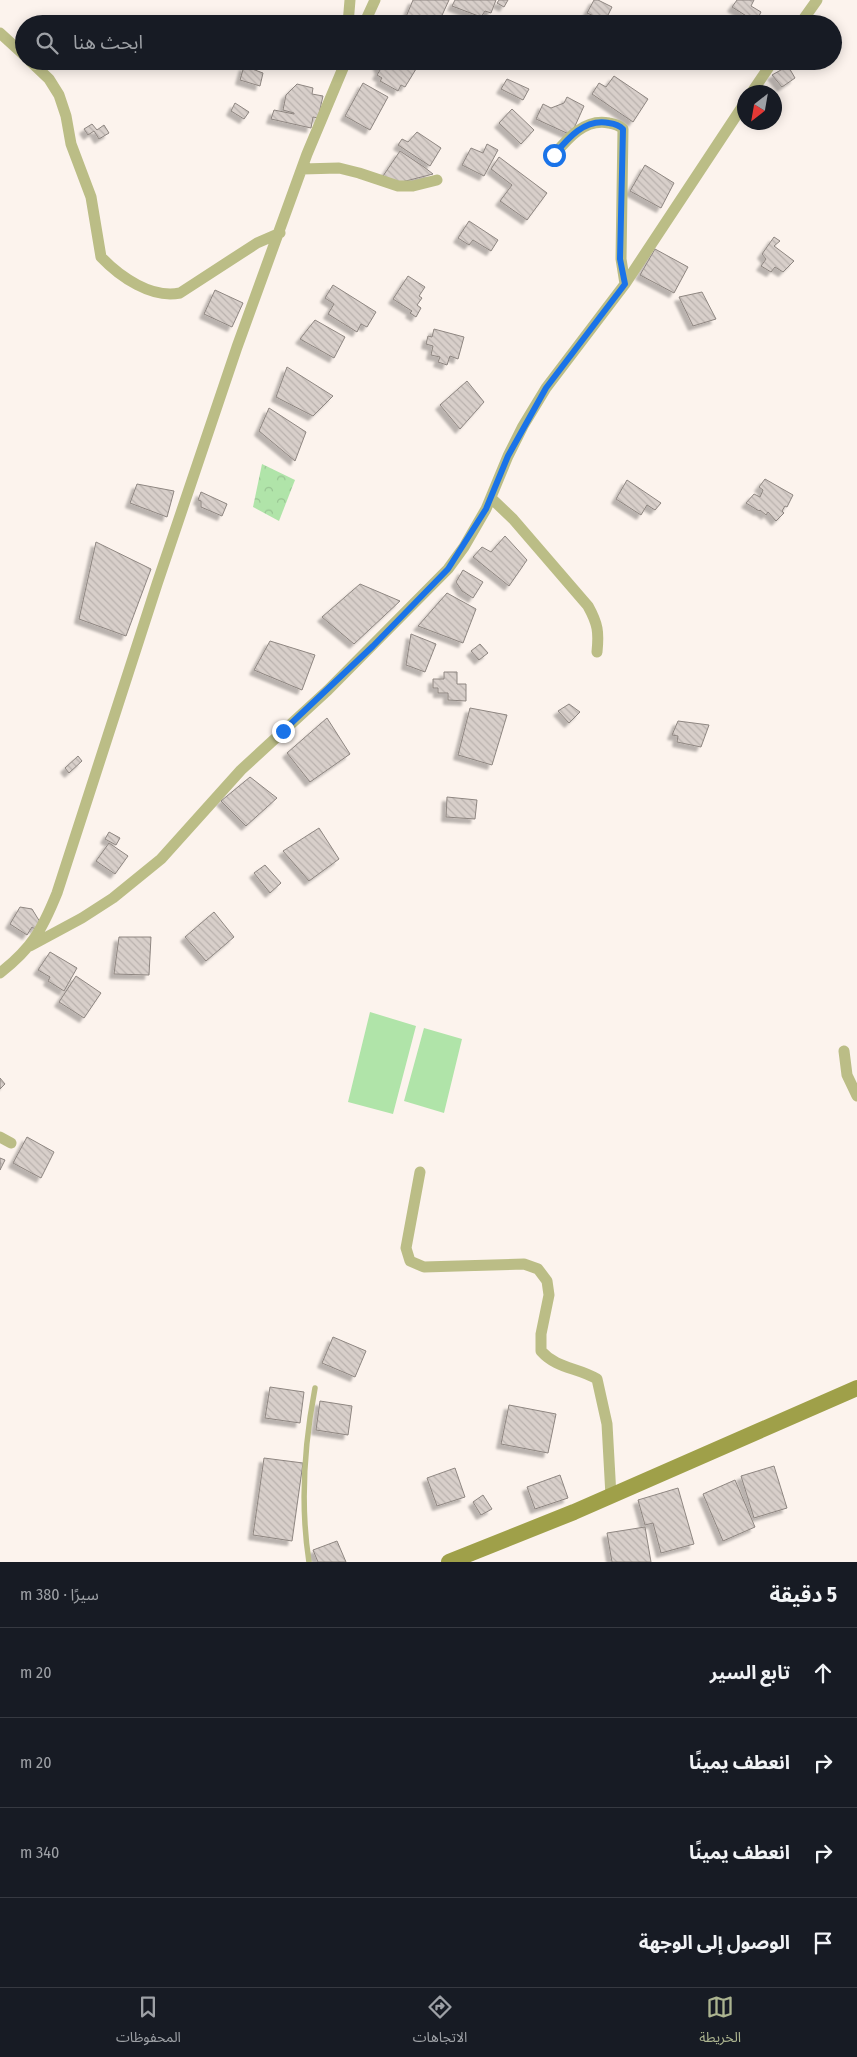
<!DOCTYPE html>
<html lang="ar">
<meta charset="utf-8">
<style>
body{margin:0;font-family:"Fira Sans Condensed","Noto Sans Arabic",sans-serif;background:#20242c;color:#f1f3f6;direction:rtl}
.compass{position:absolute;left:737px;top:85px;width:45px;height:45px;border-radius:50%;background:#171b24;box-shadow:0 2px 12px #0003;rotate:211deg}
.stop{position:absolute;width:15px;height:15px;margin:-11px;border:4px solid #1a73e8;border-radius:50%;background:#fff}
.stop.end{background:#1a73e8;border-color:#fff;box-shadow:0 1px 5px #0008}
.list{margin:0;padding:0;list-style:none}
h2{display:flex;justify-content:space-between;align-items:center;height:65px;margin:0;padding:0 20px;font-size:21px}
h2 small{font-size:16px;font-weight:400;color:#9ea1a6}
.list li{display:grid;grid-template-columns:32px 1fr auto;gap:15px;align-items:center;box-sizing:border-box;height:90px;padding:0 20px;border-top:1px solid #363941}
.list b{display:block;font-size:19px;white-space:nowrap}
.list em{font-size:16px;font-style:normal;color:#9ea1a6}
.icon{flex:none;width:28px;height:28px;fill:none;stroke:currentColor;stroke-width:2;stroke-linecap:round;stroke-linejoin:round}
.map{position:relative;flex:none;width:857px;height:1562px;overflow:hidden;direction:ltr}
.search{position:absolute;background:#171b24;box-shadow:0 2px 12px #0003;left:15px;right:15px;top:15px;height:55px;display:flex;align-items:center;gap:12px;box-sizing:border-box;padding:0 18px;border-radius:28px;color:#9ea1a6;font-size:19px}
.sheet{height:425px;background:#171b24}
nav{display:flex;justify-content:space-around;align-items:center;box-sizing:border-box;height:70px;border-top:1px solid #363941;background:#171b24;font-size:14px;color:#9ea1a6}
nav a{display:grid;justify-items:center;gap:2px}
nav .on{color:#acb490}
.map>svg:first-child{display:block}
.forest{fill:url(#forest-crowns)}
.pitch{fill:#b0e4a9}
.building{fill:url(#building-back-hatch);stroke:#8e8681;filter:url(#shadow)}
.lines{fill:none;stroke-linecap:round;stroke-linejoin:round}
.lane{stroke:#bbbd86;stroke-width:5.5}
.street{stroke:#bbbd86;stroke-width:11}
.secondary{stroke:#9fa049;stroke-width:16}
.route{stroke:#1a73e8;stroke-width:6}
</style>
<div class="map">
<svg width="857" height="1562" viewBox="0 0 857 1562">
<defs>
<pattern id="forest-crowns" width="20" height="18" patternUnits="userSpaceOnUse" patternTransform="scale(1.25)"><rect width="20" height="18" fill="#b0e4a9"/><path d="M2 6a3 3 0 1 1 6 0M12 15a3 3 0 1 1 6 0" fill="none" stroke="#98c492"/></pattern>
<pattern id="building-back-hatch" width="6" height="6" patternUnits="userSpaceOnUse" patternTransform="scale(1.25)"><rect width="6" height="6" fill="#d8cfca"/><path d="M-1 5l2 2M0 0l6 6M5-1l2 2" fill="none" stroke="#bab2ae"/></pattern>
<filter id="shadow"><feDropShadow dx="-4.5" dy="4.5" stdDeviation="1" flood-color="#0004"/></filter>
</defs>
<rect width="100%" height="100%" fill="#fcf3ed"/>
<path class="forest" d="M262,464L295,480L279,521L253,507Z"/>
<path class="pitch" d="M370,1012L416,1026L393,1114L348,1102Z
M424,1028L462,1039L444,1113L404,1101Z"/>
<path class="building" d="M413,0H449L438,24H403Z
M455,0H496L491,13L485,11L481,17L452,6Z
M499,0H508L504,7L497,3Z
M594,0H598L612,7L605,21L587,13Z
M737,0H754L751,6L761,12L756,22L732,7Z
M376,61H404L416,69L405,87L401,85L398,91L380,81L382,78L377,75L380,70Z
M244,66L263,73L260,86L240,80Z
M788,66L795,78L782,87L772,75Z
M614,76L648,99L633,122L592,94L599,83L606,87Z
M507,79L529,89L523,100L501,89Z
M363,83L388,97L370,130L345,116Z
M297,84L313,88L312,94L323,96L318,118L313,117L311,128L271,119L274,110L294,114V113L283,110L286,95Z
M567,97L584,106L571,135L536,119L543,104L551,108L564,103Z
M235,103L249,112L244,119L231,111Z
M512,109L534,130L521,144L499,123Z
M92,124L97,130L104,125L109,133L99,139L94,131L88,135L84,129Z
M417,132L441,148L430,166L398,145L402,139L408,142Z
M487,144L498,150L484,176L462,165L471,148L483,153Z
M400,151L424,167L433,174L398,183L383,176Z
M499,157L547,193L527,220L500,201L512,185L491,169Z
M645,165L674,183L661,208L630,191Z
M469,221L498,240L491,251L473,240L469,245L458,238Z
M774,237L780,241L774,246L794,261L783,272L775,267L771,272L761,266L766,259L762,254Z
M655,249L688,267L674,293L640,275Z
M408,276L425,287L419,296L422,298L417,305L421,308L416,317L410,313L412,311L393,299Z
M333,285L376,312L367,327L361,324L357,332L328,314L334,304L325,298Z
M215,290L243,303L232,327L204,314Z
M702,292L716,319L693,326L679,297Z
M315,320L345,337L334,358L300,339Z
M434,329L464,337L458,359L450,356L447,365L438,362L440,357L431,355L433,346L426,344L428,336L432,337Z
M287,367L333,396L313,416L276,397Z
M467,381L484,402L460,429L440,405Z
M269,408L306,432L295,461L259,431Z
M765,479L793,495L787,507L785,506L782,511L784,513L776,521L768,512L766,515L760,510L759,511L746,503L754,494L760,497L763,490L759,487Z
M627,480L661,503L655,510L647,505L641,515L616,499Z
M137,484L174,491L167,517L130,503Z
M201,492L227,504L222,516L201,507V501L198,500Z
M505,536L527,560L509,586L473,557L482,547L491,552Z
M96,542L151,569L126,636L79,619Z
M463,570L483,582L473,598L462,591L456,582Z
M360,584L400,601L354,644L322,617Z
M447,593L476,609L463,643L418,626Z
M411,634L436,644L425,672L406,665Z
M270,641L315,655L302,690L254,670Z
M480,644L488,653L479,660L471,651Z
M444,672H457V684H466V701L448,700V693H438V688H433V679H444Z
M569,704L580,712L569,723L558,711Z
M470,708L507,715L492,765L458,755Z
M327,718L350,754L310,782L287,753Z
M678,721L709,725L701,747L677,742L678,736L672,735Z
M78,756L82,761L69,773L65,768Z
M250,777L277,798L246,826L221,801Z
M447,797L477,800L475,819L446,817Z
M319,828L339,859L309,881L283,851Z
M109,832L120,838L116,845L105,839Z
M109,843L128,856L115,874L96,861Z
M265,865L281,883L270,893L254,873Z
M20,907L32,909L40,922L35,929L32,927L27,935L10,924Z
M214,912L234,937L206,961L185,937Z
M119,937H151L149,975L114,974Z
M50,952L77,968L64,991L48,981L50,977L38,970Z
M76,976L101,993L84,1018L59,1002Z
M0,1078L5,1084L0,1089Z
M27,1137L54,1152L41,1178L13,1163Z
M0,1158L5,1160L0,1170Z
M333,1337L366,1351L355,1377L322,1363Z
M270,1387L304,1392L300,1423L265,1418Z
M320,1401L352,1406L348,1435L316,1430Z
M509,1405L556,1414L548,1453L501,1444Z
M264,1458L303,1463L292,1541L253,1535Z
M774,1466L787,1508L754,1518L741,1476Z
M455,1468L465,1497L437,1506L427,1478Z
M560,1475L568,1498L535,1509L527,1487Z
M735,1480L755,1527L723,1541L703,1494Z
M678,1488L694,1544L661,1553L653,1523L645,1525L638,1500Z
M483,1495L492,1509L481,1515L473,1502Z
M645,1527L651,1562H612L607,1533Z
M337,1541L346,1562H318L313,1550Z"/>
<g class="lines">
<path class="lane" d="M309,1562C300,1504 304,1446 315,1388"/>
<path class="street" d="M348,24L350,0
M364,24L375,0
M800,24L817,0
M0,33L24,55
M30,61L49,79L59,95L66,116L71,144L91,197L101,257C120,277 152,299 180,293L257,243L280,233
M752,92L773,61
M554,155C568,138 585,118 609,123C615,124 619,125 623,129L621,259L625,284
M302,169L339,168L359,173L398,186H413L437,180
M491,498L513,519L588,606C598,624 599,632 597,652
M30,946L82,918L113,898L161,859L241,770L328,690L448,569L464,547L486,509L508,456L523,426L546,388L625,284L744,104
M0,973C32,948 42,930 57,893L157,584L237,347L307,154L346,61
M844,1051L847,1075L857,1096
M0,1137L11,1143
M420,1172L406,1248L410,1261L424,1267L524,1264L538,1269L547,1281L549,1295L541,1334V1351C557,1369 577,1367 597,1379L607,1424L611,1496"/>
<path class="secondary" d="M449,1562L574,1512L857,1388"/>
</g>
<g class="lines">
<path class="route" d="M283,731L373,646L448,569L486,509L508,456L546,388L625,284L620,259L623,129C619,125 615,124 609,123C585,118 568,138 554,155"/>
</g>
</svg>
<svg class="compass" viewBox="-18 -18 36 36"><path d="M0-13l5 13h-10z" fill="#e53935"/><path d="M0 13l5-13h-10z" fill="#9ea1a6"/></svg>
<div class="stop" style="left:554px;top:155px"></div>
<div class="stop end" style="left:283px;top:731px"></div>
<div class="search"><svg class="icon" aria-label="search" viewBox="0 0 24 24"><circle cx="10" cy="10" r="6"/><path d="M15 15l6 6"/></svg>ابحث هنا</div>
</div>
<section class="sheet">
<h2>5 دقيقة<small>سيرًا · 380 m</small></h2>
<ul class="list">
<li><svg class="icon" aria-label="ahead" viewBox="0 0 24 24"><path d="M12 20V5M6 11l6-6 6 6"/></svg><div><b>تابع السير</b></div><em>20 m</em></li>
<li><svg class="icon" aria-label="right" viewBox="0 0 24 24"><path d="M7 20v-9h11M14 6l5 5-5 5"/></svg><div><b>انعطف يمينًا</b></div><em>20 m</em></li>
<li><svg class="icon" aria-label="right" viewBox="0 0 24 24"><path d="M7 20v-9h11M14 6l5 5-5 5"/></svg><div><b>انعطف يمينًا</b></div><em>340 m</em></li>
<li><svg class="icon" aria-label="arrive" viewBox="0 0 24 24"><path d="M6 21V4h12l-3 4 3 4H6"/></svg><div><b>الوصول إلى الوجهة</b></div></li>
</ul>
</section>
<nav>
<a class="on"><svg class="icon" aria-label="map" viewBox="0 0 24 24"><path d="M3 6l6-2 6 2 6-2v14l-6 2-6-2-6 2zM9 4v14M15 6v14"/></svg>الخريطة</a>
<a><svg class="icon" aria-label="directions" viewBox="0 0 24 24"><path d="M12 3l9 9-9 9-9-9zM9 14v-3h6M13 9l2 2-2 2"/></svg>الاتجاهات</a>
<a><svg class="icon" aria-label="saved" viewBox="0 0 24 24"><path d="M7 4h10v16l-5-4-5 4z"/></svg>المحفوظات</a>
</nav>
